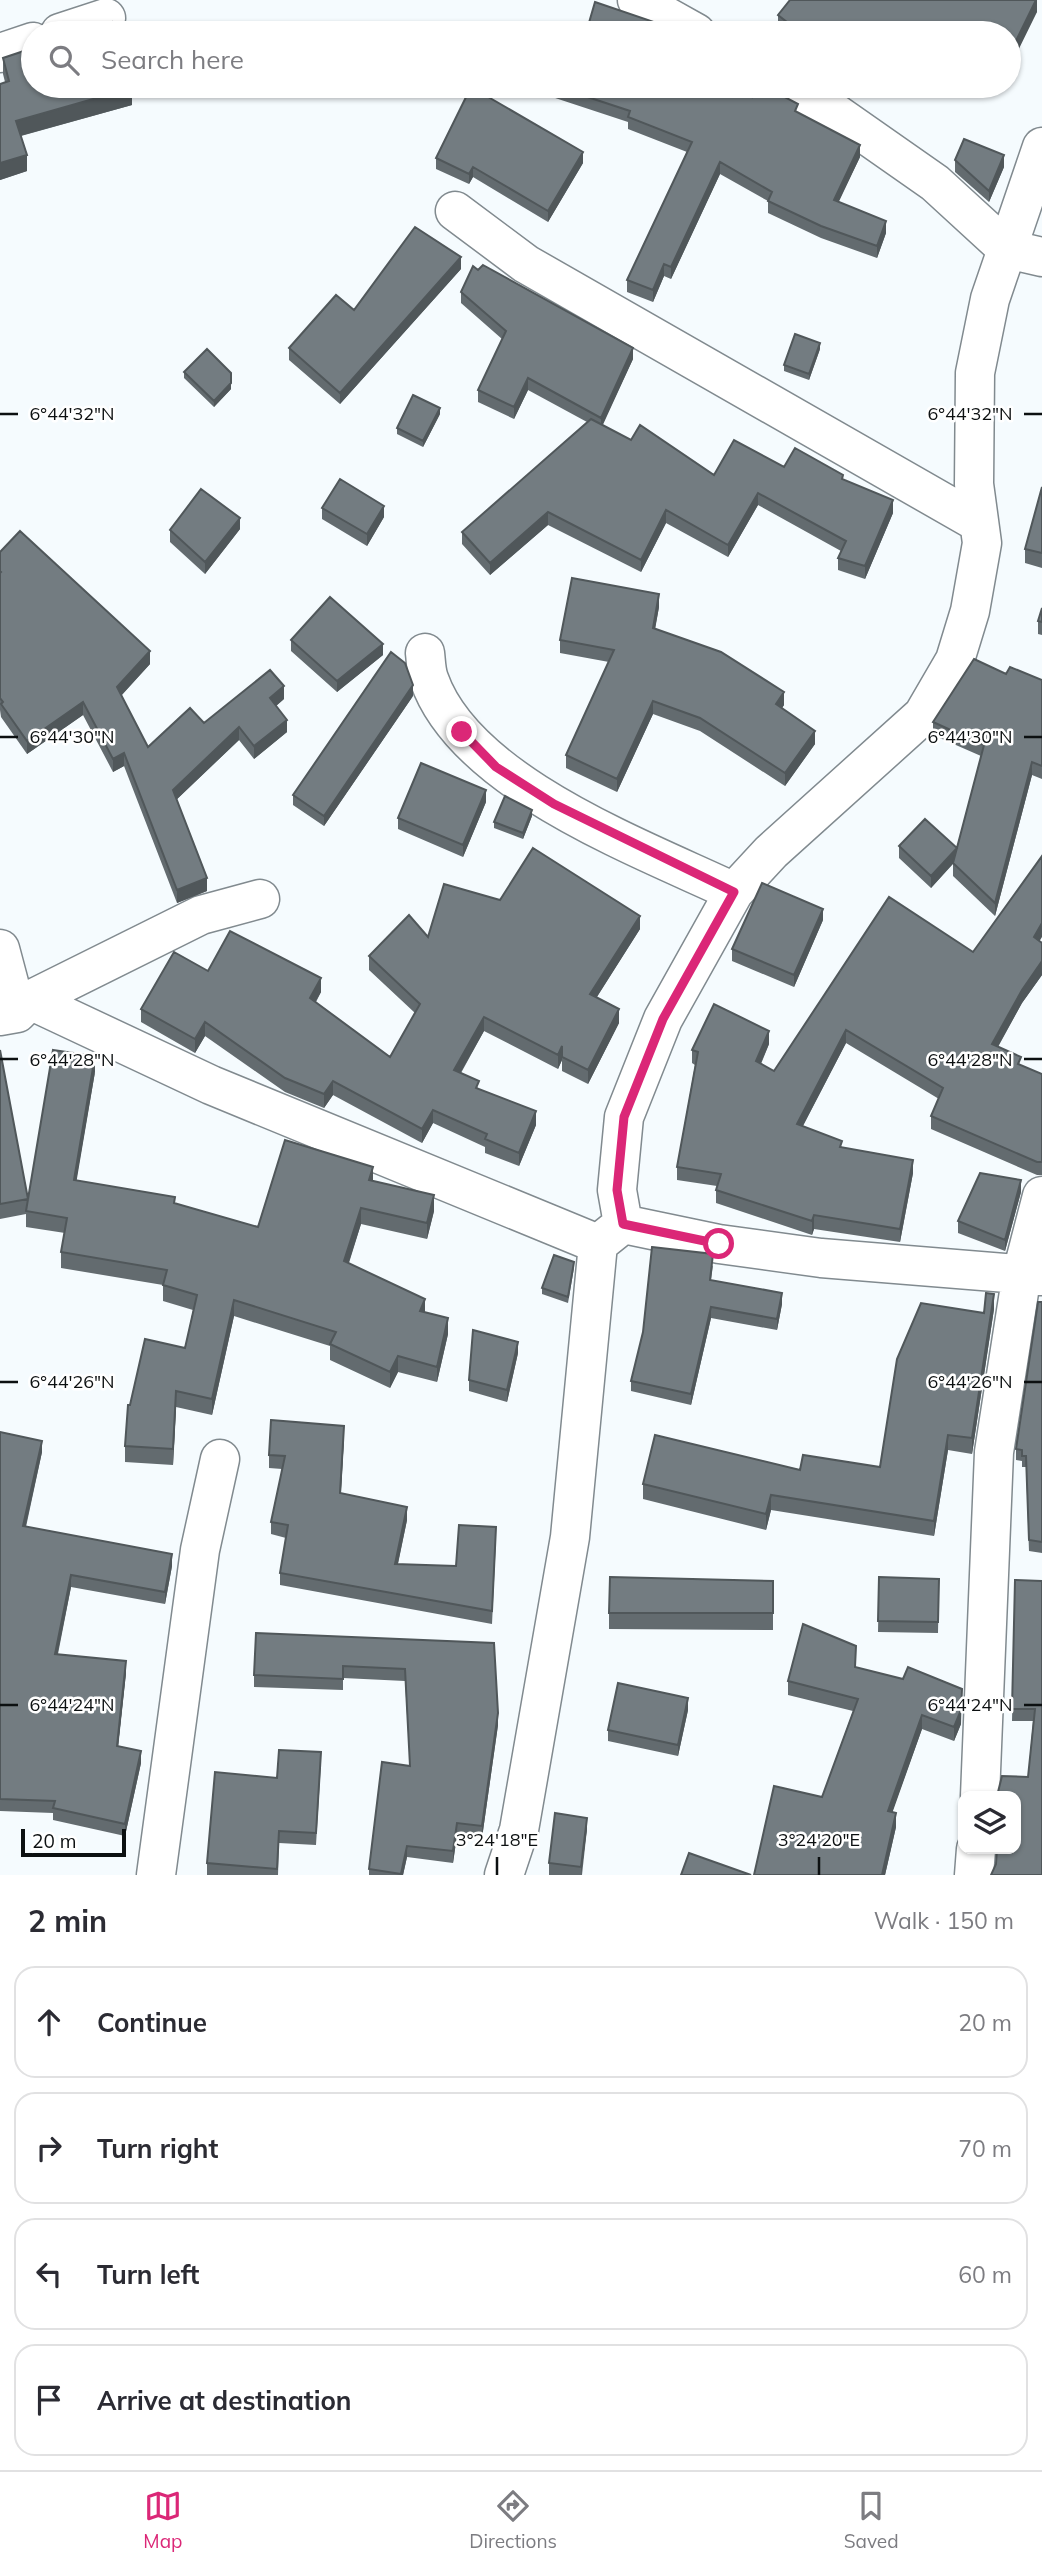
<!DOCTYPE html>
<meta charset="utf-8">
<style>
body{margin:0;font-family:Mulish,sans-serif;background:#f7f7f7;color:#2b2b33}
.controls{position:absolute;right:21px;bottom:21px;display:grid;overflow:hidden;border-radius:14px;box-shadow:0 2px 5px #0004}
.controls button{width:63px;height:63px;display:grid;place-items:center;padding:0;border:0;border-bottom:2px solid #e1e1e2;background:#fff;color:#2b2b33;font:35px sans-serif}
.scale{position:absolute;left:21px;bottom:18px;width:105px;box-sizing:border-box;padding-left:7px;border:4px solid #0c1011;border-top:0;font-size:19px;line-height:24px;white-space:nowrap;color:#0c1011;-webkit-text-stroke:5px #fff;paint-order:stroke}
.stop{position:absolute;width:21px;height:21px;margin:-16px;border:5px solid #db2777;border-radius:50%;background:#fff}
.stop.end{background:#db2777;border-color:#fff;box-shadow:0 2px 7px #0008}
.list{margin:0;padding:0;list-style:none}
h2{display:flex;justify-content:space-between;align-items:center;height:91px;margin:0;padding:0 28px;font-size:30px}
h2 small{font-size:23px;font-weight:400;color:#7c7c81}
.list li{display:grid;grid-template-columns:46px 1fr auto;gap:21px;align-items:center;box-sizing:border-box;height:112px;margin:0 14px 14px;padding:0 14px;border:2px solid #e1e1e2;border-radius:21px}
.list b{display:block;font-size:26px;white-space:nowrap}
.list em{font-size:23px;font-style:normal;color:#7c7c81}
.icon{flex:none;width:38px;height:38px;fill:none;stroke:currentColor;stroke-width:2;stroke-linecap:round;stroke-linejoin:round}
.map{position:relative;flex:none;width:1042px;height:1875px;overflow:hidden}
.search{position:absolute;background:#fff;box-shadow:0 2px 5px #0004;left:21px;right:21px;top:21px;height:77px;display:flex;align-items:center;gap:18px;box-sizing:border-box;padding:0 24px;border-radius:38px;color:#7c7c81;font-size:26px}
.sheet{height:595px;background:#fff}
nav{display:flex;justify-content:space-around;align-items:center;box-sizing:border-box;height:98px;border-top:2px solid #e1e1e2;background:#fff;font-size:19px;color:#7c7c81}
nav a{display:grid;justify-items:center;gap:4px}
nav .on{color:#db2777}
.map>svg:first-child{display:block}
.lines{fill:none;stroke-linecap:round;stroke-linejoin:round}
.minor-casing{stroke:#818a8f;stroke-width:41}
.minor{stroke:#fff;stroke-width:38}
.wall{fill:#636b6f}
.shaded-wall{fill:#50575a}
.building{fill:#737c81;stroke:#50575a;stroke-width:2}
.route{stroke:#db2777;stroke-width:9}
.ticks{fill:none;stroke:#0c1011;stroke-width:2.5}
.ticks-label{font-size:18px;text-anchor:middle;fill:#0c1011;stroke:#fff;stroke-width:5;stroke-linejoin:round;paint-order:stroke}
</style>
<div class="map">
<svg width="1042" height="1875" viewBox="0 0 1042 1875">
<rect width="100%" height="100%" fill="#f5fbfe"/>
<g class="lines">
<g class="minor-casing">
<path id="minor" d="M637,0L696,33
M60,33L106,18
M0,53L33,42
M788,86L825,106L935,183L1007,249L1042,257
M455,211L526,264L979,523
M425,653C426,661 426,671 429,679C465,783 641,848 734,892
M0,949L17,1013
M30,1000L211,1085L598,1244L623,1224
M0,1016L17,1013L30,1000L201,915L260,899
M623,1224L617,1190L624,1117L663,1019L734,892L771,852L923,715L955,660L970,611L982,543L974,484L975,373L990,299L1042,147
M623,1224L719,1244L821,1258L1042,1276
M980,1796L994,1452L1022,1273L1042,1196
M156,1875L200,1550L220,1459
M504,1875L519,1830L570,1537L598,1244
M974,1875L976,1849"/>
</g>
<use href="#minor" class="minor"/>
</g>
<path class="wall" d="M1037,0V12L1009,33H783L778,29V15Z
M3,58L132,105L21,136L27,171L0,180V84L5,82L3,74Z
M540,86H733L752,97L798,113L860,157L838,202L886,233L877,258L821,238L768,213V201L720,174L671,279L664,276L653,302L627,292V280L687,152L628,129V122L540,93Z
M908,86H926L921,94Z
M436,158L583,163L548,222L473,177L469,184L436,169Z
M955,160L1004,167L989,202L955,172Z
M461,269L340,404L289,360V348L354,310Z
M478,270L633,359L602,425L631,440L714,475L784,467L843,480L893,513L865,579L838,570V558L841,551L758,505L728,557L666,523L641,572L548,525L490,575L462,544V532L587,422L528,390L514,419L478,402V390L502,339L461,303V292Z
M820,349L809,380L784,371V365Z
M184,372L231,389L214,407L184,378Z
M440,414L423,447L397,434V428Z
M1042,487V568L1025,563V549Z
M322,508L384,517L367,546L322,519Z
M240,529L205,574L170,542V530Z
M0,552L150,664L121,696L148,747L204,723L284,699L276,706L287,732L254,759L239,740L176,800L207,891L177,903L124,766L113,772L83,715L27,754L1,717L0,710Z
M659,607L655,628L784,705L782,708L815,744L785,786L700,731L653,714L617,792L566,768V755L609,662L560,653V640Z
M1042,608V635L1038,634V621Z
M291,640L383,655L337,692L291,651Z
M1006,674L1042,680V779L1032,775L995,916L953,876V864L931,888L899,858V846L957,848L981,756L933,735V722Z
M413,696L324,826L293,805V795Z
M486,802L463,857L398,829V818Z
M532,816L523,839L494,828V822Z
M500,900L640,929L596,998L619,1023L588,1084L562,1071V1060L558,1069L484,1031L461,1073L479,1089L536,1125L519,1166L485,1153V1147L433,1123L422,1143L333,1095L324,1108L285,1092L205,1036L195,1053L141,1022V1009L208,971L321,992L316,1002L390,1057L415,1013L369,970V956L428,937Z
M823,920L794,987L732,961V949Z
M1039,941L1042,942V975L1022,1003L998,1047L1021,1065L1042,1074V1175H1037L931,1129V1116L939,1099L846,1043L803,1126L842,1147L913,1173L900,1242L814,1229L812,1235L716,1203V1190L717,1186L677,1180V1167L695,1065L692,1063V1050L769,1044L761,1064L774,1071L973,952Z
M0,1050L28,1199L95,1072L76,1181L175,1203L258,1227L373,1181L434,1211L427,1239L361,1224L349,1263L425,1312L448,1334L437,1382L398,1372L390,1388L330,1360V1346L234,1316L212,1415L176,1407L173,1465L125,1462V1446L130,1405L185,1348L193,1310L163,1301V1285L61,1268V1252L65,1233L26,1227V1214L0,1219Z
M1021,1192L1005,1251L958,1233V1221Z
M713,1265L711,1280L782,1304L777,1330L711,1318L691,1405L631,1391V1381Z
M574,1268L568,1303L542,1294V1288Z
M1042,1302V1553L1029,1551L1026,1467H1022V1461L1016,1460V1443Z
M994,1309L972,1454L948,1450L934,1536L771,1510L766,1530L643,1499V1484L800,1470L880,1467L984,1313Z
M518,1353L507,1402L469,1391V1380Z
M0,1432L42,1452L26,1527L172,1566L165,1604L71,1587L58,1654L126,1673L118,1746L141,1763L125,1836L53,1820V1813L0,1811Z
M344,1438L341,1493L407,1520L398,1564L456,1566L496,1540L492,1624L280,1585V1573L286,1538L271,1534V1522L282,1469L269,1468V1455Z
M879,1577L939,1579L938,1633L878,1632Z
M1015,1580L1042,1581V1875L996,1864L1028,1777L1033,1721H1012Z
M773,1581V1630L609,1629V1613Z
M494,1643L498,1725L482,1838L457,1835L453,1863L407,1857L403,1875H369V1869L410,1766L405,1681L343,1678V1690L254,1687V1675Z
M855,1667L961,1724L954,1741L922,1729L892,1812L896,1827L885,1875H754L822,1797L853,1711L788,1695V1681Z
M688,1710L678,1756L608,1741V1730Z
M321,1763L316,1845L279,1843L278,1875H207V1863L277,1778Z
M587,1829L582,1875H549V1863Z"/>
<path class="shaded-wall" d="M1036,0H1037V12L1009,69V55Z
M921,86H926L921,94Z
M132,88V105L16,137V121Z
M860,145V157L834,212V200Z
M583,152V163L548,222V211Z
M27,155V171L0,180V163Z
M1004,155V167L989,202V191Z
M720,162V174L671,279V267Z
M473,167V177L469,184V174Z
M886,221V233L877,258V246Z
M461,257V269L340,404V393Z
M664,264V276L653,302V290Z
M820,343V349L809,380V374Z
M633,348V359L601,429V418Z
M528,378V390L514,419V407Z
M231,383V389L214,407V401Z
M440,408V414L423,447V441Z
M758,493V505L728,557V545Z
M893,500V513L865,579V566Z
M384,506V517L367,546V534Z
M666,510V523L641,572V560Z
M548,512V525L490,575V563Z
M240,518V529L205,574V562Z
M659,594V607L653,641V628Z
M383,644V655L337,692V681Z
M150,651V664L117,700V687Z
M413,685V696L324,826V816Z
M284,686V699L270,711V698Z
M784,692V705L776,717V704Z
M653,701V714L617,792V779Z
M83,702V715L27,754V741Z
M287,720V732L254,759V746Z
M239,727V740L173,803V790Z
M815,731V744L785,786V773Z
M124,753V766L113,772V759Z
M1032,762V775L995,916V903Z
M486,790V802L463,857V845Z
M532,810V816L523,839V833Z
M957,848V859L931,888V876Z
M207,878V891L177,903V890Z
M823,909V920L794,987V975Z
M640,916V929L590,1008V994Z
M1042,923V937L1034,950V937Z
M1042,961V975L1022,1003L992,1057V1044L1022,990Z
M321,978V992L310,1011V998Z
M619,1009V1023L588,1084V1070Z
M484,1017V1031L454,1084V1070Z
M205,1022V1036L195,1053V1039Z
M846,1030V1043L797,1137V1124Z
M769,1031V1044L756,1074V1061Z
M562,1046V1060L558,1069V1055Z
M95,1056V1072L74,1196V1180Z
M333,1081V1095L324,1108V1094Z
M433,1110V1123L422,1143V1129Z
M536,1111V1125L519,1166V1153Z
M913,1160V1173L900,1242V1229Z
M373,1167V1183L369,1180Z
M1021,1180V1192L1005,1251V1240Z
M434,1195V1211L427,1239V1223Z
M361,1208V1224L344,1277V1261Z
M814,1215V1229L812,1235V1221Z
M782,1293V1304L777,1330V1319Z
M994,1294V1309L972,1454V1438Z
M425,1299V1315L420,1311Z
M234,1300V1316L212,1415V1399Z
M711,1307V1318L691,1405V1394Z
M448,1318V1334L437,1382V1367Z
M518,1342V1353L507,1402V1390Z
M398,1356V1372L390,1388V1372Z
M176,1391V1407L173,1465V1449Z
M344,1426V1438L340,1505V1493Z
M948,1435V1450L934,1536V1521Z
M42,1441V1452L23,1538V1526Z
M771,1495V1510L766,1530V1514Z
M407,1507V1520L395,1577V1564Z
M172,1554V1566L165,1604V1592Z
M71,1575V1587L55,1666V1654Z
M126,1661V1673L117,1758V1746Z
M962,1689L961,1724L954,1741V1727Z
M688,1698V1710L678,1756V1745Z
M498,1713V1725L482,1838V1826Z
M922,1715V1729L888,1825V1811Z
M141,1751V1763L125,1836V1824Z
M896,1813V1827L885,1875H882Z
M587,1818V1829L581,1875V1867Z
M457,1823V1835L453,1863V1851Z
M407,1846V1857L403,1875H401Z"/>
<path class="building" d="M790,0H1036L1009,55V33H847L838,28L833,33H801L778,15Z
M595,2L654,22L650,33H586Z
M112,22L116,33H79Z
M558,29L569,33H557Z
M33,48V86H131L132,88L16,121L27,155L0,163V84L9,81L3,58Z
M554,86H733L752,97L757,86H770L777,93L798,104L795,111L860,145L834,200L886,221L877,246L821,226L768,201L772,192L720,162L671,267L664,264L653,290L627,280L692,142L628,117L630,111Z
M471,87L583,152L548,211L473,167L469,174L436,158Z
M964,139L1004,155L989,191L955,160Z
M415,227L461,257L340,393L289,348L336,295L354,310Z
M483,265L633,348L601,418L528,378L514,407L478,390L506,331L461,292L473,266L478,270Z
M795,334L820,343L809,374L784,365Z
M207,349L231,373V383L214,401L184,372Z
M413,395L440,408L423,441L397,428Z
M591,419L631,440L640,425L714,475L734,440L784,467L795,448L843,475L842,479L893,500L865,566L838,558L846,541L758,493L728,545L666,510L641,560L548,512L490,563L462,532Z
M340,479L384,506L367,534L322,508Z
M1042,487V553L1025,549Z
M201,489L240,518L205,562L170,530Z
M20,531L150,651L117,687L148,747L190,708L204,723L270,670L284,686L270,698L287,720L254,746L239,727L173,790L207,878L177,890L124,753L113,759L83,702L27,741L1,704L3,702L0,698V573L1,572L0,571V552Z
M572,578L659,594L653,628L721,652L784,692L776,704L815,731L785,773L700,718L653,701L617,779L566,755L614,650L560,640Z
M330,597L383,644L337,681L291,640Z
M1042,608V622L1038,621Z
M391,652L405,663L413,685L324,816L293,795Z
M974,659L1006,674L1010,667L1042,680V766L1032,762L995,903L953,863L984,745L933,722Z
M421,763L486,790L463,845L398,818Z
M505,796L532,810L523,833L494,822Z
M925,819L957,848L931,876L899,846Z
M533,848L640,916L590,994L619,1009L588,1070L562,1057V1046L558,1055L484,1017L454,1070L479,1081L476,1088L536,1111L519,1153L485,1139L487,1134L433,1110L422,1129L333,1081L324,1094L285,1078L205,1022L195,1039L141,1009L174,952L208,971L230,931L321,978L310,998L390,1057L420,1004L369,956L409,915L428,937L444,884L500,900Z
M1042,856V923L1034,937L1042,943V961L1022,990L992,1044L1021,1057L1018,1064L1042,1074V1162H1037L931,1116L943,1088L846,1030L797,1124L842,1141L840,1147L913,1160L900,1229L814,1215L812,1221L716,1190L721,1174L677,1167L698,1052L692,1050L714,1004L769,1031L756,1061L774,1071L889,897L973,952Z
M762,883L823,909L794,975L732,949Z
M0,1050L28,1199L0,1204Z
M53,1050L95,1056L74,1180L175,1197L174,1203L258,1227L285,1140L373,1167L369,1180L434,1195L427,1223L361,1208L344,1261L425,1299L420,1311L448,1318L437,1367L398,1356L390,1372L330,1344L336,1332L234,1300L212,1399L176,1391L173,1449L125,1446L128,1405H130L145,1339L185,1348L197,1295L163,1285L167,1270L61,1252L67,1218L26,1211Z
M980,1173L1021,1180L1005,1240L958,1221Z
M652,1247L713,1254L710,1280L782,1293L777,1319L711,1307L691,1394L631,1381L643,1332Z
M554,1255L574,1262L568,1297L542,1288Z
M986,1293L994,1294L972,1438L948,1435L934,1521L771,1495L766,1514L643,1484L655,1435L800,1470L803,1455L880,1467L897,1359L921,1303L984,1313Z
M1038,1302H1042V1542L1029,1540L1026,1456H1022V1450L1016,1449Z
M473,1330L518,1342L507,1390L469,1380Z
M271,1420L344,1426L340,1493L407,1507L395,1564L456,1566L459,1525L496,1527L492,1611L280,1573L288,1525L271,1522L285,1456L269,1455Z
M0,1432L42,1441L23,1526L172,1554L165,1592L71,1575L55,1654L126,1661L117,1746L141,1751L125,1824L53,1808L55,1801L0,1799Z
M610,1577L773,1581V1613H609Z
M879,1577L939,1579L938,1622L878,1621Z
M1015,1580L1042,1581V1875H991L996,1864L997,1849H1016V1796H997L1002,1776L1028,1777L1035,1709H1012Z
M803,1624L856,1646L855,1667L903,1679L908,1667L962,1689L961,1710L954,1727L922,1715L888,1811L896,1813L882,1875H754L774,1786L822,1797L858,1699L788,1681Z
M256,1633L494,1643L498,1713L482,1826L457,1823L453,1851L407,1846L401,1874L369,1869L382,1762L410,1766L405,1669L343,1666V1679L254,1675Z
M618,1683L688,1698L678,1745L608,1730Z
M279,1750L321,1752L316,1833L279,1831L277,1869L207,1863L215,1772L277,1778Z
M555,1813L587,1818L581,1867L549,1863Z
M689,1853L751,1875H681Z"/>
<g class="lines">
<path class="route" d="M462,732L496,767L554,804L734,892L663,1019L624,1117L617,1190L623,1224L719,1244"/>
</g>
<path class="ticks" d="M0,414H18M1024,414H1042M0,737H18M1024,737H1042M0,1059H18M1024,1059H1042M0,1382H18M1024,1382H1042M0,1705H18M1024,1705H1042M497,1857V1875M819,1857V1875"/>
<g class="ticks-label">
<text x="72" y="420">6°44'32"N</text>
<text x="970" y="420">6°44'32"N</text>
<text x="72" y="743">6°44'30"N</text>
<text x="970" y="743">6°44'30"N</text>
<text x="72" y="1066">6°44'28"N</text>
<text x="970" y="1066">6°44'28"N</text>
<text x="72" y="1388">6°44'26"N</text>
<text x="970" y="1388">6°44'26"N</text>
<text x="72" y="1711">6°44'24"N</text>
<text x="970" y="1711">6°44'24"N</text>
<text x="497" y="1846">3°24'18"E</text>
<text x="819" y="1846">3°24'20"E</text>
</g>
</svg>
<div class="controls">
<button><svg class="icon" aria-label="layers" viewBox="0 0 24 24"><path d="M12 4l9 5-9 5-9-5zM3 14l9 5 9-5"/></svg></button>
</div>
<div class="scale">20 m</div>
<div class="stop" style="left:719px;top:1244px"></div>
<div class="stop end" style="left:462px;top:732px"></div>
<div class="search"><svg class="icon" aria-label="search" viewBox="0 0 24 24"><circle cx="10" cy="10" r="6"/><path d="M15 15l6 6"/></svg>Search here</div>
</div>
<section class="sheet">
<h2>2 min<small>Walk · 150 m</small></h2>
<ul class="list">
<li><svg class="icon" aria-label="ahead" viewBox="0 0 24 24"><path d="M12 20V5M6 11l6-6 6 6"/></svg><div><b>Continue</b></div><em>20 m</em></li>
<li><svg class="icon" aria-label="right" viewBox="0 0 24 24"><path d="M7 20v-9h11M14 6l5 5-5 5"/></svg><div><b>Turn right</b></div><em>70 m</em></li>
<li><svg class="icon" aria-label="left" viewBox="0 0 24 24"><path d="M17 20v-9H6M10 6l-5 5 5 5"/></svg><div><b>Turn left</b></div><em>60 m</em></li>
<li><svg class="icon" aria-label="arrive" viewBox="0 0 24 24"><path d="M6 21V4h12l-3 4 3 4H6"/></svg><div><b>Arrive at destination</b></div></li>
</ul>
</section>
<nav>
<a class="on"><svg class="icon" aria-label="map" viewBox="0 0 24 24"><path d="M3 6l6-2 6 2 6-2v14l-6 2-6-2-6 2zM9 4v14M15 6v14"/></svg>Map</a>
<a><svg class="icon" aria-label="directions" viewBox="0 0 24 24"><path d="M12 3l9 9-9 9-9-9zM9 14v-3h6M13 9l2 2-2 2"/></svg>Directions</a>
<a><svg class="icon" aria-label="saved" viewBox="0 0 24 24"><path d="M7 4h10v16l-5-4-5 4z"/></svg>Saved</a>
</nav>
